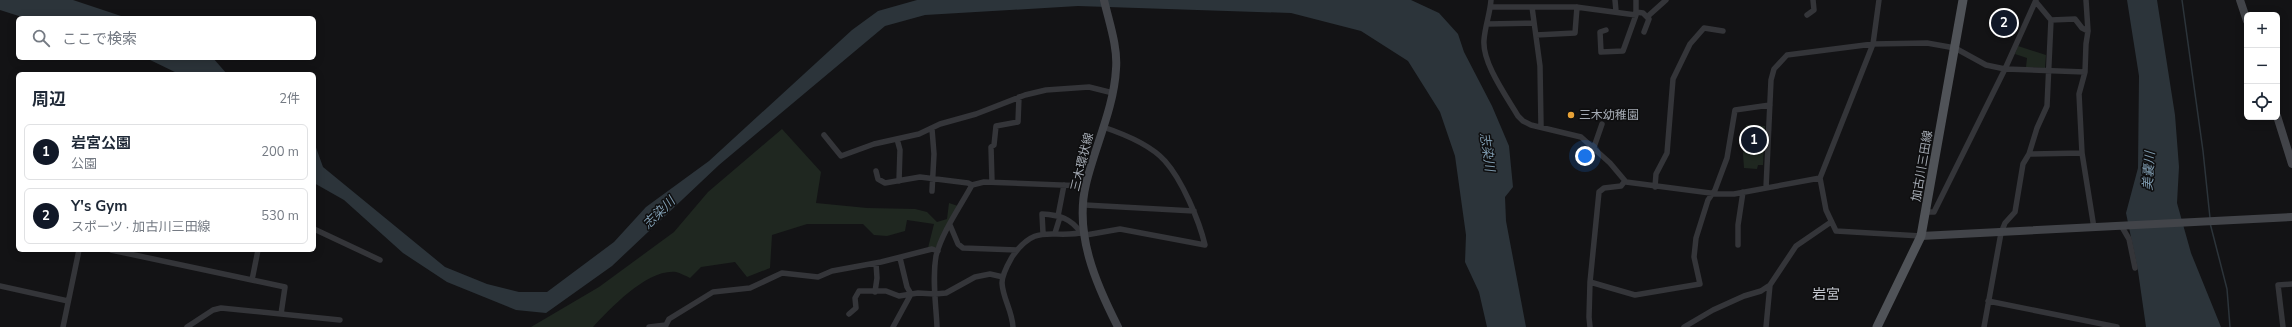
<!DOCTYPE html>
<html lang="ja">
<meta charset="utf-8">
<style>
body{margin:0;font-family:"Nunito Sans","Noto Sans JP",sans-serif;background:#f6f6f7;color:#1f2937}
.controls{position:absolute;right:12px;top:12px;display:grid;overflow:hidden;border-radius:6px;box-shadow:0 2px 10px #0003}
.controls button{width:36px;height:36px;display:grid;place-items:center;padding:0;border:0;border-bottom:1px solid #e0e1e3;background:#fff;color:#1f2937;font:20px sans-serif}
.you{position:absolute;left:1585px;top:156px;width:14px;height:14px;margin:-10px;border:3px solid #fff;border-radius:50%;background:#1a73e8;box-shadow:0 0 0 6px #1a73e833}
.badge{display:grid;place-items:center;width:26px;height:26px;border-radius:50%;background:#111827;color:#fff;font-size:13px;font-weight:700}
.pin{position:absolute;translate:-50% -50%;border:2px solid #fff;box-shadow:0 1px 4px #0006}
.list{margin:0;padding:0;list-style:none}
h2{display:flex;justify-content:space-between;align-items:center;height:52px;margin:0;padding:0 16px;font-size:17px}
h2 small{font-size:13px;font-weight:400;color:#747a83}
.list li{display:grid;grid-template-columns:26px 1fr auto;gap:12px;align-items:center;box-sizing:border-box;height:56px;margin:0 8px 8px;padding:0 8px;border:1px solid #e0e1e3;border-radius:6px}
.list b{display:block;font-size:15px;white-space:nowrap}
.list p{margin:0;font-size:13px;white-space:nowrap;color:#747a83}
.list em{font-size:13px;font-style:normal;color:#747a83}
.icon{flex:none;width:22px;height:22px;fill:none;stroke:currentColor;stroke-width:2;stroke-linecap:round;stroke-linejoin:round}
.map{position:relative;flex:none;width:2292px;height:327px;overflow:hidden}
.search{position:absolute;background:#fff;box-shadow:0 2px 10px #0003;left:16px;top:16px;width:300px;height:44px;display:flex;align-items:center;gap:10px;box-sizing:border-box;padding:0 14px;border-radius:6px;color:#747a83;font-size:15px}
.panel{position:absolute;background:#fff;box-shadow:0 2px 10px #0003;left:16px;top:72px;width:300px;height:180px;border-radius:6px}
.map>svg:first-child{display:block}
.green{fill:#1f2720}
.water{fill:#2c343a}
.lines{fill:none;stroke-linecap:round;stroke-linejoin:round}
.stream{stroke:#2c343a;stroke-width:1.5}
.street{stroke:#343539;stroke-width:5.5}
.secondary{stroke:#424449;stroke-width:8}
.primary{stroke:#505358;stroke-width:9}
.poi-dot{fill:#e8a237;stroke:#0e0e0f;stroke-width:1.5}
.labels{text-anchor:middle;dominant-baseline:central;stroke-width:3;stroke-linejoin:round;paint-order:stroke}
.poi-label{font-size:12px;fill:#a5abb4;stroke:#0e0e0f;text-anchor:start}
.street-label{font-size:12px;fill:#a5abb4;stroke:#0e0e0f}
.water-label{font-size:13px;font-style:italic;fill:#7e9aae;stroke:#0e0e0f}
.quarter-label{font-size:14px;fill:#c6c9d1;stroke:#0e0e0f}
</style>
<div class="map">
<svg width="2292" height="327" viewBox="0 0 2292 327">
<rect width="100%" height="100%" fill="#131315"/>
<path class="green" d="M2018,46L2046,55L2045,68L2026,67L2027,58L2015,54Z
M1746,125L1765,126L1763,165H1758L1757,169L1744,168L1743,154Z
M782,129L821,172L816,203L867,208L915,209L927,212L937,222L947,219L949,203L958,206L936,247L928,248L934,224L907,220L905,231L887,236L874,235L863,224H807L772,235L770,268L747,277L735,262L701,267L690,278C686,276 680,273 676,272C647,269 611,308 593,327H531L599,287L674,232L708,192Z"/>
<path class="water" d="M0,0H73L127,18H25L0,10Z
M917,0H1411L1439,13L1458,34L1464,52L1492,106L1509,146L1513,187L1505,197L1506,221L1526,327H1487L1479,292L1465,262L1466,235L1455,156L1440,112L1408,61L1361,31L1291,13L1078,6L925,15L885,26L719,165L612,266L546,313L516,310L447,282L403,253L344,200L314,183V142L323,167L445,267L487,284L519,292H547L614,242L646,207L709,161L852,30L878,11Z
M2127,0H2157L2175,115L2179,167L2177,203L2191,253L2221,327H2146L2138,271L2126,213L2138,168L2139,76Z
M146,58H213L227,74H179Z"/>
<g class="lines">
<path class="stream" d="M2182,0L2203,151L2210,218
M2210,223L2227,289L2230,327"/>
<path class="street" d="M1491,0C1490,14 1485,26 1484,40C1482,63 1507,97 1518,116L1523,121L1531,125L1581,137L1610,163L1626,182L1718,194H1734L1820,178
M1615,0L1616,11
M1879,0L1873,44L1820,178L1826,210L1836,231L1921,236
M2086,0L2088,31L2086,44L2085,72L2079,94L2082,153L2094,228
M1491,7H1576L1636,15
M1532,7L1540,66L1541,126
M1636,12L1643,13L1649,19L1644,32
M1807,15L1814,10L1813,0
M1647,17L1666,0
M2051,20L2075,19L2082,28L2088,31
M1487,24L1534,23
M1606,30L1600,32L1601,52L1623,51L1636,15V0
M1536,35L1575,33L1577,7
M932,129L934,154L932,191
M824,135L841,156L874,144L919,134L940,124L976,114L1025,95L1046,90L1089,87L1113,93
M897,139L900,150L899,181
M1594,147L1602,124
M2029,154L2082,153
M876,171L878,179L885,183L920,177L968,183L972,185
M992,182L991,147L994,145L996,126L1018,122L1019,97
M1655,187L1656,174L1667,153L1673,79L1690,44L1704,28L1723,31
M1766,188L1771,80L1774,69L1787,55L1873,44L1927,43L1955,48L1986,65L2005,69L2085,72
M1085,205L1194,211
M1926,212H1934L2005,69L2036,0
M1058,216L1064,185
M950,225L958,244L963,248L1017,250
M2122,227L2129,239L2135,268
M314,229L380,260
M1043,233L1042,214C1059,215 1071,218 1081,233
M1055,233L1060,217
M1086,235L1120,229L1205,245C1199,220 1182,180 1165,161C1150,144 1124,134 1103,127
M1738,245V225L1743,192
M111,250L285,287L281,314
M252,280L258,250
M1590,282L1635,295L1700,284L1694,257L1696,238L1708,200L1715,190L1727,158L1735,110L1770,105
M0,286L68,301
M875,292L877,278L876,263
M1988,301L2117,327
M849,314L856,308L855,298L859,291H886L899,296L918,293L935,294L946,293L975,277L990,274L1003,277
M63,327L79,250
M187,327L213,310L221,308L340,320
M649,327L666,325
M665,327L669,319L713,292L750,288L782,273L818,277L832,271L881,262L932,249L938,251
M893,327L911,294L907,287L900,258
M937,327C936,304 932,279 936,256C942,232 960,207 972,185L984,182L1086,186
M1013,327C1012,310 1003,299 1002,283C1002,274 1008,264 1012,257C1037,221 1052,240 1085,232
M1590,327L1589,317L1590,282L1599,192L1604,188L1621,186L1625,181
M1684,327L1713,310L1744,296L1761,291L1770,285L1796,246L1831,222
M1766,327L1770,285
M1984,327L2001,233L2005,223L2015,212L2023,164L2029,154L2037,128L2047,106L2051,20L2036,2
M2283,327L2278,285L2292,284"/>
<path class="secondary" d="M1104,0C1109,22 1118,47 1116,69C1114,108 1095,146 1086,184C1074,234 1096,284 1118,327
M2240,0L2247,21
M2277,116L2292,164
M1921,236L2292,217"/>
<path class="primary" d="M1877,327L1921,236L1963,0"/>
</g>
<circle class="poi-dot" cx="1571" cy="115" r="4"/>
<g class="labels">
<g class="poi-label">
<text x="1579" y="115">三木幼稚園</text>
</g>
<g class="street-label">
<text transform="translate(1082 162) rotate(-76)">三木環状線</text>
<text transform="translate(1922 166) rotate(-80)">加古川三田線</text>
</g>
<g class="water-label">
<text transform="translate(1487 152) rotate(82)">志染川</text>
<text transform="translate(2149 171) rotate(-86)">美嚢川</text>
<text transform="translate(659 213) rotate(-45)">志染川</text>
</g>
<g class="quarter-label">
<text x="1826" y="294">岩宮</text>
</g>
</g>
</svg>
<div class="controls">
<button>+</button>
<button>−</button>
<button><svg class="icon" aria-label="locate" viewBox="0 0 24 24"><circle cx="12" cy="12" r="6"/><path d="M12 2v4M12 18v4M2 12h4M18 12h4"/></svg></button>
</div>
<div class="you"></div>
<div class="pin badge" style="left:1754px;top:140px">1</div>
<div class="pin badge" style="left:2004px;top:23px">2</div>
<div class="search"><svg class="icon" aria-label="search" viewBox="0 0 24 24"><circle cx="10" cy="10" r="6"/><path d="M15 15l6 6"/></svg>ここで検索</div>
<section class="panel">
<h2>周辺<small>2件</small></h2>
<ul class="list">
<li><span class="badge">1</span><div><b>岩宮公園</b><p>公園</p></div><em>200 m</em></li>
<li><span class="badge">2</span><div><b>Y's Gym</b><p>スポーツ · 加古川三田線</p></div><em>530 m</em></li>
</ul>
</section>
</div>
